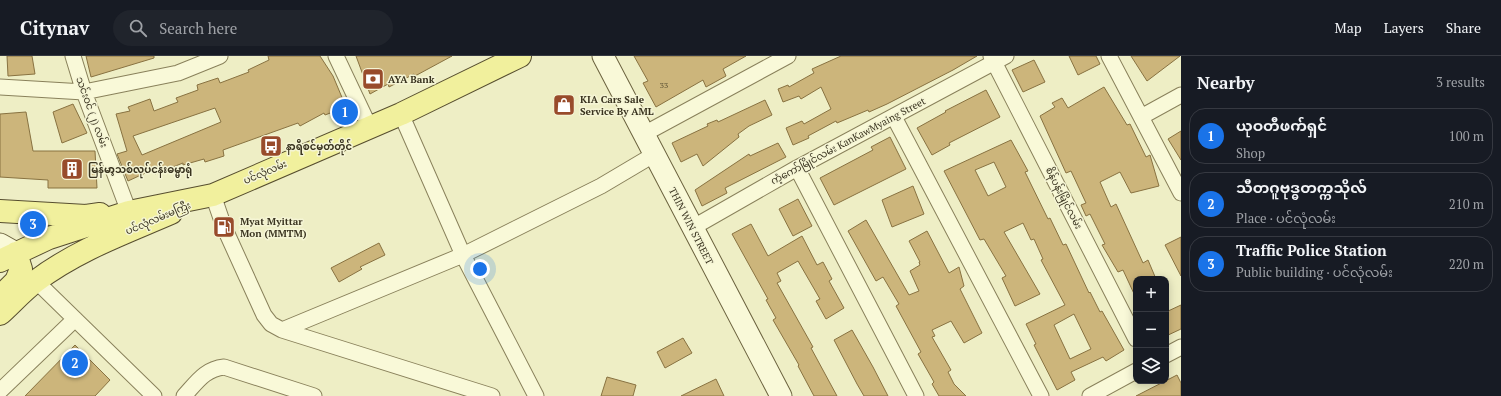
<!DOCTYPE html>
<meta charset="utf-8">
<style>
body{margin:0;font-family:"PT Serif","Noto Sans Myanmar",serif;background:#20242c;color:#f1f3f6}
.controls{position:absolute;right:12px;bottom:12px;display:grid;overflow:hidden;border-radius:8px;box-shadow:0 2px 10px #0003}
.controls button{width:36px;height:36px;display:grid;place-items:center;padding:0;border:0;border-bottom:1px solid #363941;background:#171b24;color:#f1f3f6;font:20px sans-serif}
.you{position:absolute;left:480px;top:213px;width:14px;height:14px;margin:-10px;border:3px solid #fff;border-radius:50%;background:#1a73e8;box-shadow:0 0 0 6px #1a73e833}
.badge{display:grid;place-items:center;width:26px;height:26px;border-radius:50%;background:#1a73e8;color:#fff;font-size:13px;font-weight:700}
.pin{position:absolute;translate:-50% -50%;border:2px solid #fff;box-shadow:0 1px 4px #0006}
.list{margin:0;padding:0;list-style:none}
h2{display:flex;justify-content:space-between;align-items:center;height:52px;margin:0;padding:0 16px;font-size:17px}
h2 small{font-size:13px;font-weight:400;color:#9ea1a6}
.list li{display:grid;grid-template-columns:26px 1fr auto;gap:12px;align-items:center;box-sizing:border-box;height:56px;margin:0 8px 8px;padding:0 8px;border:1px solid #363941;border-radius:16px}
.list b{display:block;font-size:15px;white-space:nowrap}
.list p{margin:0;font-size:13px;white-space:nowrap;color:#9ea1a6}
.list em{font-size:13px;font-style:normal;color:#9ea1a6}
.icon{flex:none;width:22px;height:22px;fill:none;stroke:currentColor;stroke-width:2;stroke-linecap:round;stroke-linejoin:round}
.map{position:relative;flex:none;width:1181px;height:340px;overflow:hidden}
header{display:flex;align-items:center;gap:24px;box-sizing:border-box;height:56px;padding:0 20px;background:#171b24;border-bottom:1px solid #363941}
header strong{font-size:19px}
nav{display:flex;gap:22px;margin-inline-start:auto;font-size:14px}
.search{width:280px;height:36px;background:#20242c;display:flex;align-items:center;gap:10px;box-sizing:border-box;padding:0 14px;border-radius:22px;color:#9ea1a6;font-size:15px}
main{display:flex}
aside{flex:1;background:#171b24}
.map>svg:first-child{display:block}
.building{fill:#ccb57b;stroke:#887241;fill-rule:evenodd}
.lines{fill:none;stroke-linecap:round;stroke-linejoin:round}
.street-casing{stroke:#89815b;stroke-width:17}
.secondary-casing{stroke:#6b623e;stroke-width:23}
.primary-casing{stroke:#574e2f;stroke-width:24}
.street{stroke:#f9f9d8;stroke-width:15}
.secondary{stroke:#f9f9d8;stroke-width:21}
.primary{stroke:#f1f09d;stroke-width:22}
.labels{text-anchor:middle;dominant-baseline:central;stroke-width:3;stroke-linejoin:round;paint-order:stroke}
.number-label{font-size:8px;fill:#5e5436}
.poi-label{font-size:10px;font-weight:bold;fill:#39331f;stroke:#f5f5d5;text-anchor:start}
.street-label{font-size:10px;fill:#39331f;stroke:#f5f5d5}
</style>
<header>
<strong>Citynav</strong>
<div class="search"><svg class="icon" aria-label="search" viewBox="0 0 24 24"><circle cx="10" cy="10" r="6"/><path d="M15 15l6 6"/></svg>Search here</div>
<nav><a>Map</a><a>Layers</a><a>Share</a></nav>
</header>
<main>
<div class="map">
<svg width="1181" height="340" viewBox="0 0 1181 340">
<rect width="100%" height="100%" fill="#eeeec5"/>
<path class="building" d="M7,0H32L35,18L8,20Z
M86,0H154V2L91,21Z
M268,0H320L333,20L346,51L325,59L324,57L300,70L298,67L223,94L224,100L205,106L204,103L183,109V107L155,118L154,113L128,125L117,98L127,95L116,58L130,55L128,51L150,43L154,55L178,46L176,42L198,34L197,29L218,22L220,27L249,16L248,14L269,4ZM215,52L221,66L142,99L133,80Z
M356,0H452L415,20L414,18L389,31L388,28L370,38Z
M634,0H746L723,13L726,20L706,31L703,24L656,51L643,27L648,25Z
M841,0H977L953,14L887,48L869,56L868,54L837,67L836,65L808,80L809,82L793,89L786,72L802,65L804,68L831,53L821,31L801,43L799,40L783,46L778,33L788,29L789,31L814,17L812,13Z
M1069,0H1096L1100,8L1078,19Z
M1131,0H1180L1147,25Z
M1034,4L1045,26L1023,36L1012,14Z
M1104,31L1127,69L1130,68L1146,101L1150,99L1159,130L1131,137L1120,116L1100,126L1111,151L1116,148L1143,207L1148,204L1156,223H1136V242L1123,214L1118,216L1102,189L1105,188L1090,158L1086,160L1081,149L1086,147L1071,115L1066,117L1040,60L1055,51L1052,47L1062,42L1068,52Z
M986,34L1000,61L949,87L950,89L932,99L917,72L946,56L945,55Z
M765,44L772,59L749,70L738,78L739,81L703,110L697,98L681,106L672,87L708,70L707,68L717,64L718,66Z
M73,48L87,77L62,87L53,56Z
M26,56L33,95H95L97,132H48V124L0,121V58Z
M1181,75V104L1168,83Z
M890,81L906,113L834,149L820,122L873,94L871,91Z
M1011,84L1028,115L1025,116L1048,163L1050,162L1063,189L1066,188L1089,237L1090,236L1100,256L1102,255L1124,294L1106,305L1103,301L1071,316L1075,324L1057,334L1034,289L1036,288L1026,268L1065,249L1041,204L1043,203L1034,183L1031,184L1023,167L1004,176L1040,238L1015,250L1002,222L1006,220L984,183L980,184L944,115ZM994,106L1006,131L988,140L975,114ZM1074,258L1091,293L1070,303L1054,269Z
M778,87L786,101L725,132L727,137L702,150L695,134L749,98L750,100Z
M913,130L924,158L892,171L882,144Z
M798,143L812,170L793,180L779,153Z
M866,164L909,239L919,235L910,215L920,209L919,206H920L909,185L927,175L949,217L959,211L964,230L960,233L982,277L964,287L951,265L932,274L935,280L932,281L951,314L948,316L954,328L966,340H939L932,328L934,326L918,298L921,296L896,250L899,248L883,221L876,225L848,175Z
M751,168L768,200L802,180L817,209L823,206L832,223L829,225L844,252L826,263L816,245L820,243L798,205L777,217L781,225L777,227L813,291L811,292L837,340H814L798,310L799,309L773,264L776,262L766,244L768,243L732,178Z
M1181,181V220L1165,189Z
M379,187L385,199L360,211L362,213L339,226L331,212Z
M1181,249V273L1166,280V256Z
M852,274L873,311L888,340H864L857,328L834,284Z
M683,282L692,297L665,312L657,296Z
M75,289L110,324L95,340H25Z
M1177,319L1181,327V340H1136Z
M607,321L636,329L633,340H601Z
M716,323L724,340H681Z"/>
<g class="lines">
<g class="street-casing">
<path id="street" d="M73,0L84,36L129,156
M336,0L370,72
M991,0L1136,283
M1109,0L1181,137
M0,31L84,36L178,17L220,0
M401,58L463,199L536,340
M894,61L1041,340
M1141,61L1181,39
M644,78L788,0
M797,112L916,340
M213,139L224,171L264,259L271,268L282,274L492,340
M692,172L797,112L1006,0
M36,225L154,340
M282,274L463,199L601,130L655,98
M1166,299L1181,291
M0,335L75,263
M184,340C197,326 205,313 224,311L314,340
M1090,340L1136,315"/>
</g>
<g class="secondary-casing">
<path id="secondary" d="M603,0L781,340
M0,188L16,197"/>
</g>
<g class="primary-casing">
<path id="primary" d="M0,155L86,160L100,158
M0,205L49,182L129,156L213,139L401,58L520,0
M0,241L16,225L21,213L16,197
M0,258C12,247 24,234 36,225C77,194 125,177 171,157"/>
</g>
<use href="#street" class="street"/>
<use href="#secondary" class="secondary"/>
<use href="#primary" class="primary"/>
</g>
<defs>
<g id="bank-square" transform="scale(1.15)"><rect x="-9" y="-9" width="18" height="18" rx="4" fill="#984b2b" stroke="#f5f5d5"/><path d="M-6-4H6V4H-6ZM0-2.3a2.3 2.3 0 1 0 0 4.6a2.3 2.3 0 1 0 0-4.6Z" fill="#fff"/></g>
<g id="shop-square" transform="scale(1.15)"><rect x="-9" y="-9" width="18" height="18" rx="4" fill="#984b2b" stroke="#f5f5d5"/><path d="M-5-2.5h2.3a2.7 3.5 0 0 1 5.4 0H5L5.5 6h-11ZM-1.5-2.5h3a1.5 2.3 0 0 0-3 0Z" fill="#fff"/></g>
<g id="bus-square" transform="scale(1.15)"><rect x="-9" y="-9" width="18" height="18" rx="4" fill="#984b2b" stroke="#f5f5d5"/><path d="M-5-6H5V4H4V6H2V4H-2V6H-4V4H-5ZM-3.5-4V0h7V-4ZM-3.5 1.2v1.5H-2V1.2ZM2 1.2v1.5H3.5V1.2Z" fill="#fff"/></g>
<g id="building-square" transform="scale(1.15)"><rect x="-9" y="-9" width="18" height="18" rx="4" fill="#984b2b" stroke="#f5f5d5"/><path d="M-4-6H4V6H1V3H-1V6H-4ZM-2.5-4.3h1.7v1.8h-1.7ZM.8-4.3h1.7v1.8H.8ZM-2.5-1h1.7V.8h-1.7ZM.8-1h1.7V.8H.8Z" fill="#fff"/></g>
<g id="fuel-square" transform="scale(1.15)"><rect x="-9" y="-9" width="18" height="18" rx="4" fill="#984b2b" stroke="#f5f5d5"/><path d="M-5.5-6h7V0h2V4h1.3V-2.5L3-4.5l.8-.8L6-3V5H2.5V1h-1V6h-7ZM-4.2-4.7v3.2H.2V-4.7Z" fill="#fff"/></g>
</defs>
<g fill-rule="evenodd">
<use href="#bank-square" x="373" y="23"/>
<use href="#shop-square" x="564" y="49"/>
<use href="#bus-square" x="271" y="90"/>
<use href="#building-square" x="72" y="113"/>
<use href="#fuel-square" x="224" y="171"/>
</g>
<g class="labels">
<g class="number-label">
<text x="664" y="29">33</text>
</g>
<g class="poi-label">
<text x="388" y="23">AYA Bank</text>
<text x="580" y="43">KIA Cars Sale<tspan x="580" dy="12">Service By AML</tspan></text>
<text x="286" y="90">နာရီစင်မှတ်တိုင်</text>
<text x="88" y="113">မြန်မာ့သစ်လုပ်ငန်းဓမ္မာရုံ</text>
<text x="240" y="165">Myat Myittar<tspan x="240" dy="12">Mon (MMTM)</tspan></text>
</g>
<g class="street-label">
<text transform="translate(92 56) rotate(70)">သင်းဝင် (၂) လမ်း</text>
<text transform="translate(848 85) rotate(-28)">ကံ့ကော်မြိုင်လမ်း KanKawMyaing Street</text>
<text transform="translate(265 116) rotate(-23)">ပင်လုံလမ်း</text>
<text transform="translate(1064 142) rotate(63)">စိန်ပန်းမြိုင်လမ်း</text>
<text transform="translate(158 162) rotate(-23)">ပင်လုံလမ်းမကြီး</text>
<text transform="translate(691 170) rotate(63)">THIN WIN STREET</text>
</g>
</g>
</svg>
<div class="controls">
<button>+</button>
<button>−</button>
<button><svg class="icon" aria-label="layers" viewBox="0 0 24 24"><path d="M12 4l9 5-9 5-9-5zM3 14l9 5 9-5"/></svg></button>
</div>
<div class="you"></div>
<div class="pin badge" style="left:345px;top:56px">1</div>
<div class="pin badge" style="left:75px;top:307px">2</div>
<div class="pin badge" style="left:33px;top:168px">3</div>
</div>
<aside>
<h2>Nearby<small>3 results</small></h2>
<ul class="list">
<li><span class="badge">1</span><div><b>ယုဝတီဖက်ရှင်</b><p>Shop</p></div><em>100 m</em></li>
<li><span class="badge">2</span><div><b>သီတဂူဗုဒ္ဓတက္ကသိုလ်</b><p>Place · ပင်လုံလမ်း</p></div><em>210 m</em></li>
<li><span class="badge">3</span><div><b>Traffic Police Station</b><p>Public building · ပင်လုံလမ်း</p></div><em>220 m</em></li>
</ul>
</aside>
</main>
